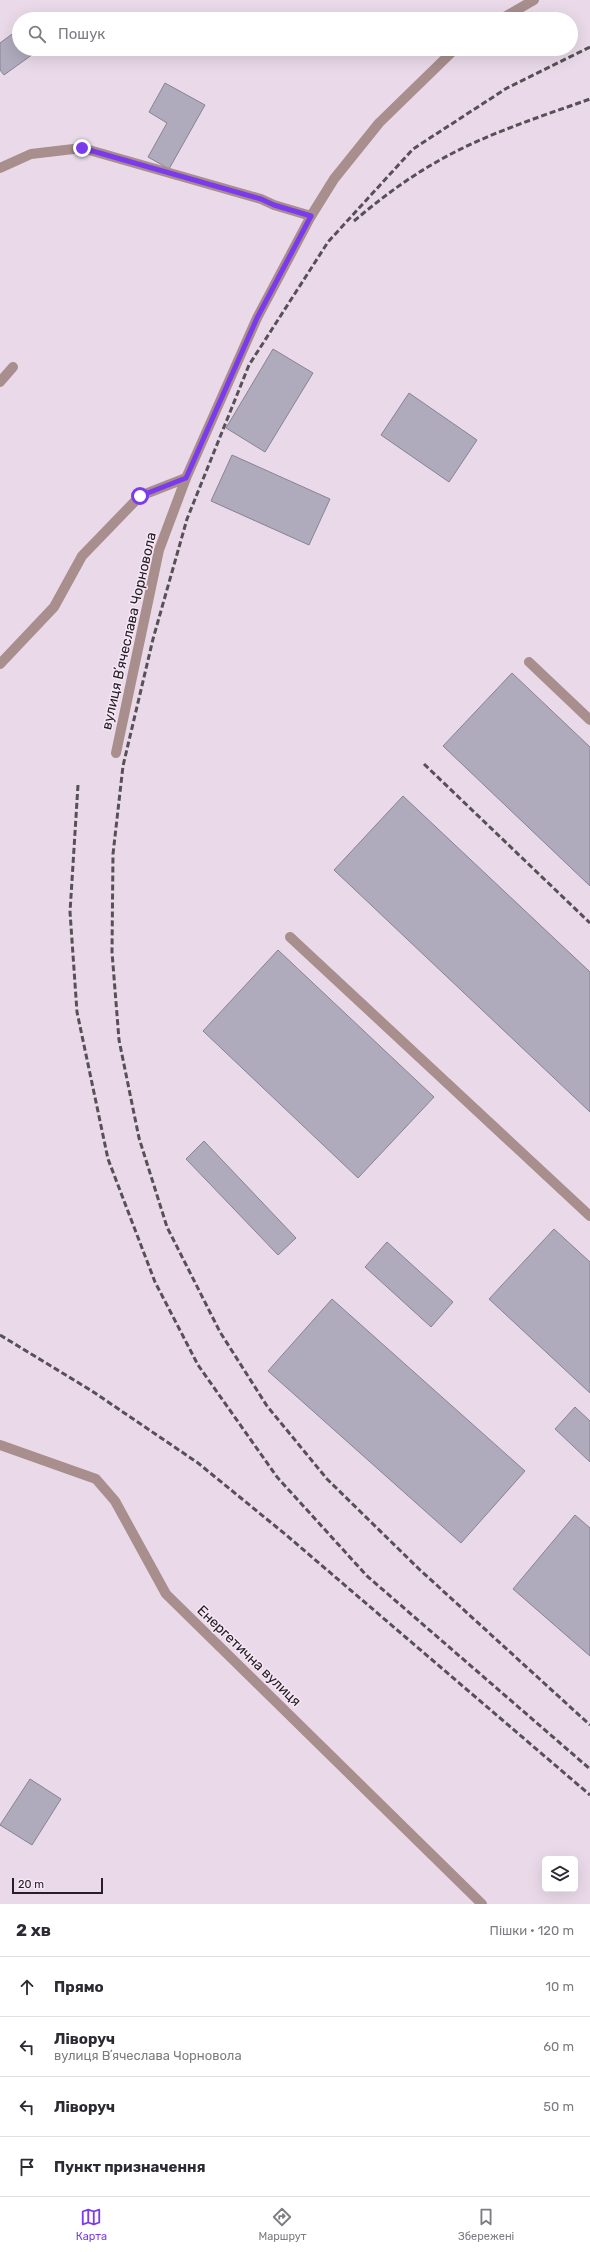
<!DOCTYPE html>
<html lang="uk">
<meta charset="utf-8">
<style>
body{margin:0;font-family:Rubik,sans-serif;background:#f7f7f7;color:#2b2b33}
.controls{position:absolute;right:12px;bottom:12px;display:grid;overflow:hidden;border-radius:6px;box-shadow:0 4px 16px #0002}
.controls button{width:36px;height:36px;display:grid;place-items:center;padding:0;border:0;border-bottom:1px solid #e1e1e2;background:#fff;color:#2b2b33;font:20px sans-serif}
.scale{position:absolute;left:12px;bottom:10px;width:91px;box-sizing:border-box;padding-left:4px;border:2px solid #252025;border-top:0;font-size:11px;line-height:14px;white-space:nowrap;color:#252025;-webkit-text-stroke:3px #f7e7f6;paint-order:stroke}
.stop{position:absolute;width:12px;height:12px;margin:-9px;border:3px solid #7c3aed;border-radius:50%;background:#fff}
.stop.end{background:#7c3aed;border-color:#fff;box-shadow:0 1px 4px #0008}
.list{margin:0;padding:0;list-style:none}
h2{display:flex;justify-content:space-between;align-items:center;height:52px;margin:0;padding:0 16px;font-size:17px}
h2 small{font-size:13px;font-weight:400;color:#7c7c81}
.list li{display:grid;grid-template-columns:26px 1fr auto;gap:12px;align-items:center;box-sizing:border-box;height:60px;padding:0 16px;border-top:1px solid #e1e1e2}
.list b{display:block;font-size:15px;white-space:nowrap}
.list p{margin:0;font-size:13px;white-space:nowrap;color:#7c7c81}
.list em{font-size:13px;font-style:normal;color:#7c7c81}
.icon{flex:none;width:22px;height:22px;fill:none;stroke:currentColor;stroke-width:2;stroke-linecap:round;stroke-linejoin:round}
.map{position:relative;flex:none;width:590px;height:1904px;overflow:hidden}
.search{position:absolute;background:#fff;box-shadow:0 4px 16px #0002;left:12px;right:12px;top:12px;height:44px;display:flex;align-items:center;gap:10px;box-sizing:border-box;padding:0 14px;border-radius:22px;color:#7c7c81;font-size:15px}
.sheet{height:292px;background:#fff}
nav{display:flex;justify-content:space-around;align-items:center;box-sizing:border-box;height:56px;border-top:1px solid #e1e1e2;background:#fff;font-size:11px;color:#7c7c81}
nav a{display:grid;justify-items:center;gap:2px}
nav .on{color:#7c3aed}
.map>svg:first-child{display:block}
.building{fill:#afabbd;stroke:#868394}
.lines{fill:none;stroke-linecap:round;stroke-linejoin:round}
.lane{stroke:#a88e8c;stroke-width:10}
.street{stroke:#a88e8c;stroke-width:10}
.rail{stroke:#575057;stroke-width:3;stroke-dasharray:6 3;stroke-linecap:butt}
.route{stroke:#7c3aed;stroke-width:5}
.labels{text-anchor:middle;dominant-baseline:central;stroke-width:3;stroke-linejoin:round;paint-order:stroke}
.street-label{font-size:14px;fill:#252025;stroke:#f7e7f6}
</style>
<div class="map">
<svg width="590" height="1904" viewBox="0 0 590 1904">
<rect width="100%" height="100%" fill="#eadae9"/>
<path class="building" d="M19,29V49H40L4,75L0,70V43Z
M165,83L205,105L169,169L148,157L167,123L149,112Z
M273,349L313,373L265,452L226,428Z
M409,393L477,440L449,482L381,435Z
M232,455L330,499L309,545L211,501Z
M512,673L590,747V886L443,746Z
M403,796L590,972V1112L334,870Z
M278,950L434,1097L358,1178L203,1031Z
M204,1141L296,1238L278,1255L186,1159Z
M554,1229L590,1262V1393L489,1299Z
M387,1242L453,1302L431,1327L365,1267Z
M332,1299L525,1471L461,1543L268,1371Z
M575,1407L590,1421V1462L555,1429Z
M575,1515L590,1528V1656L513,1589Z
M30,1779L61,1799L32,1845L0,1825Z"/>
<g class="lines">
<path class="lane" d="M0,168L31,154L82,148L261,199L274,205L311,216
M0,382L13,367
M529,662L590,720
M0,664L54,607L82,556L140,496L186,478
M290,937L590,1216"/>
<path class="street" d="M501,19L534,0
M116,753L159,550L186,478L257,318L311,216L334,179L379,123L455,49
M0,1445L96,1479L115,1501L166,1594L482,1904"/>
<path class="rail" d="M590,47L507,88L413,149L328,242L249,365L187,519L153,639L123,766L113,854L112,952L119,1040L139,1138L167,1227L220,1332L267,1406L327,1479L419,1569L590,1725
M354,221C379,200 405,180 433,164C482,135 537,118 590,99
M424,764L590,923
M78,785L70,912L77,1012L108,1159L155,1282L198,1365L277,1477L367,1576L590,1769
M0,1335L92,1391L198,1463L285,1534L590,1795"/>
</g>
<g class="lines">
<path class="route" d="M82,148L261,199L274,205L311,216L257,318L186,478L140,496"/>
</g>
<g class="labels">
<g class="street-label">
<text transform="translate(129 631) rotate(-77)">вулиця Вʼячеслава Чорновола</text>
<text transform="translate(249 1656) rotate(44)">Енергетична вулиця</text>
</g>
</g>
</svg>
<div class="controls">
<button><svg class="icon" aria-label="layers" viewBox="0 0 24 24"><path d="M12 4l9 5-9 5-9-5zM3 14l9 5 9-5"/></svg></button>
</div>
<div class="scale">20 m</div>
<div class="stop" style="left:140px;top:496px"></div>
<div class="stop end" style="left:82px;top:148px"></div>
<div class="search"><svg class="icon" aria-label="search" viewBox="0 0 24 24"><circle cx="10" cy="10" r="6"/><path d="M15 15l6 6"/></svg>Пошук</div>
</div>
<section class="sheet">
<h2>2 хв<small>Пішки · 120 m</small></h2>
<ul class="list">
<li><svg class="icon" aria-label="ahead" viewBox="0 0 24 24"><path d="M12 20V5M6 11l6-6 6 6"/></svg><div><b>Прямо</b></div><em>10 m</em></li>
<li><svg class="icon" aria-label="left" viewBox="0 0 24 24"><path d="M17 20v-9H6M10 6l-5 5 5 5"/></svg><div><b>Ліворуч</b><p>вулиця Вʼячеслава Чорновола</p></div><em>60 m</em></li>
<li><svg class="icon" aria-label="left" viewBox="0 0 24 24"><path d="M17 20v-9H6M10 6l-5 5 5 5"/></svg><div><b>Ліворуч</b></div><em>50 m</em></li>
<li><svg class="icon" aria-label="arrive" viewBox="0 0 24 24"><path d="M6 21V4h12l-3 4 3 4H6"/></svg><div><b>Пункт призначення</b></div></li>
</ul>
</section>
<nav>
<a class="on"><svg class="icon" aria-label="map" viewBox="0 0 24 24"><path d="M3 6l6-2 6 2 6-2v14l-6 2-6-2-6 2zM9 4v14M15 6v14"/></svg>Карта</a>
<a><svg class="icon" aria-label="directions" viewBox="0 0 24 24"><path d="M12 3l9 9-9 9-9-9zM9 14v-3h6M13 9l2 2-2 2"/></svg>Маршрут</a>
<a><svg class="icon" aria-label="saved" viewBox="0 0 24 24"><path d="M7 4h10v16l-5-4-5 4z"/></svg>Збережені</a>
</nav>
